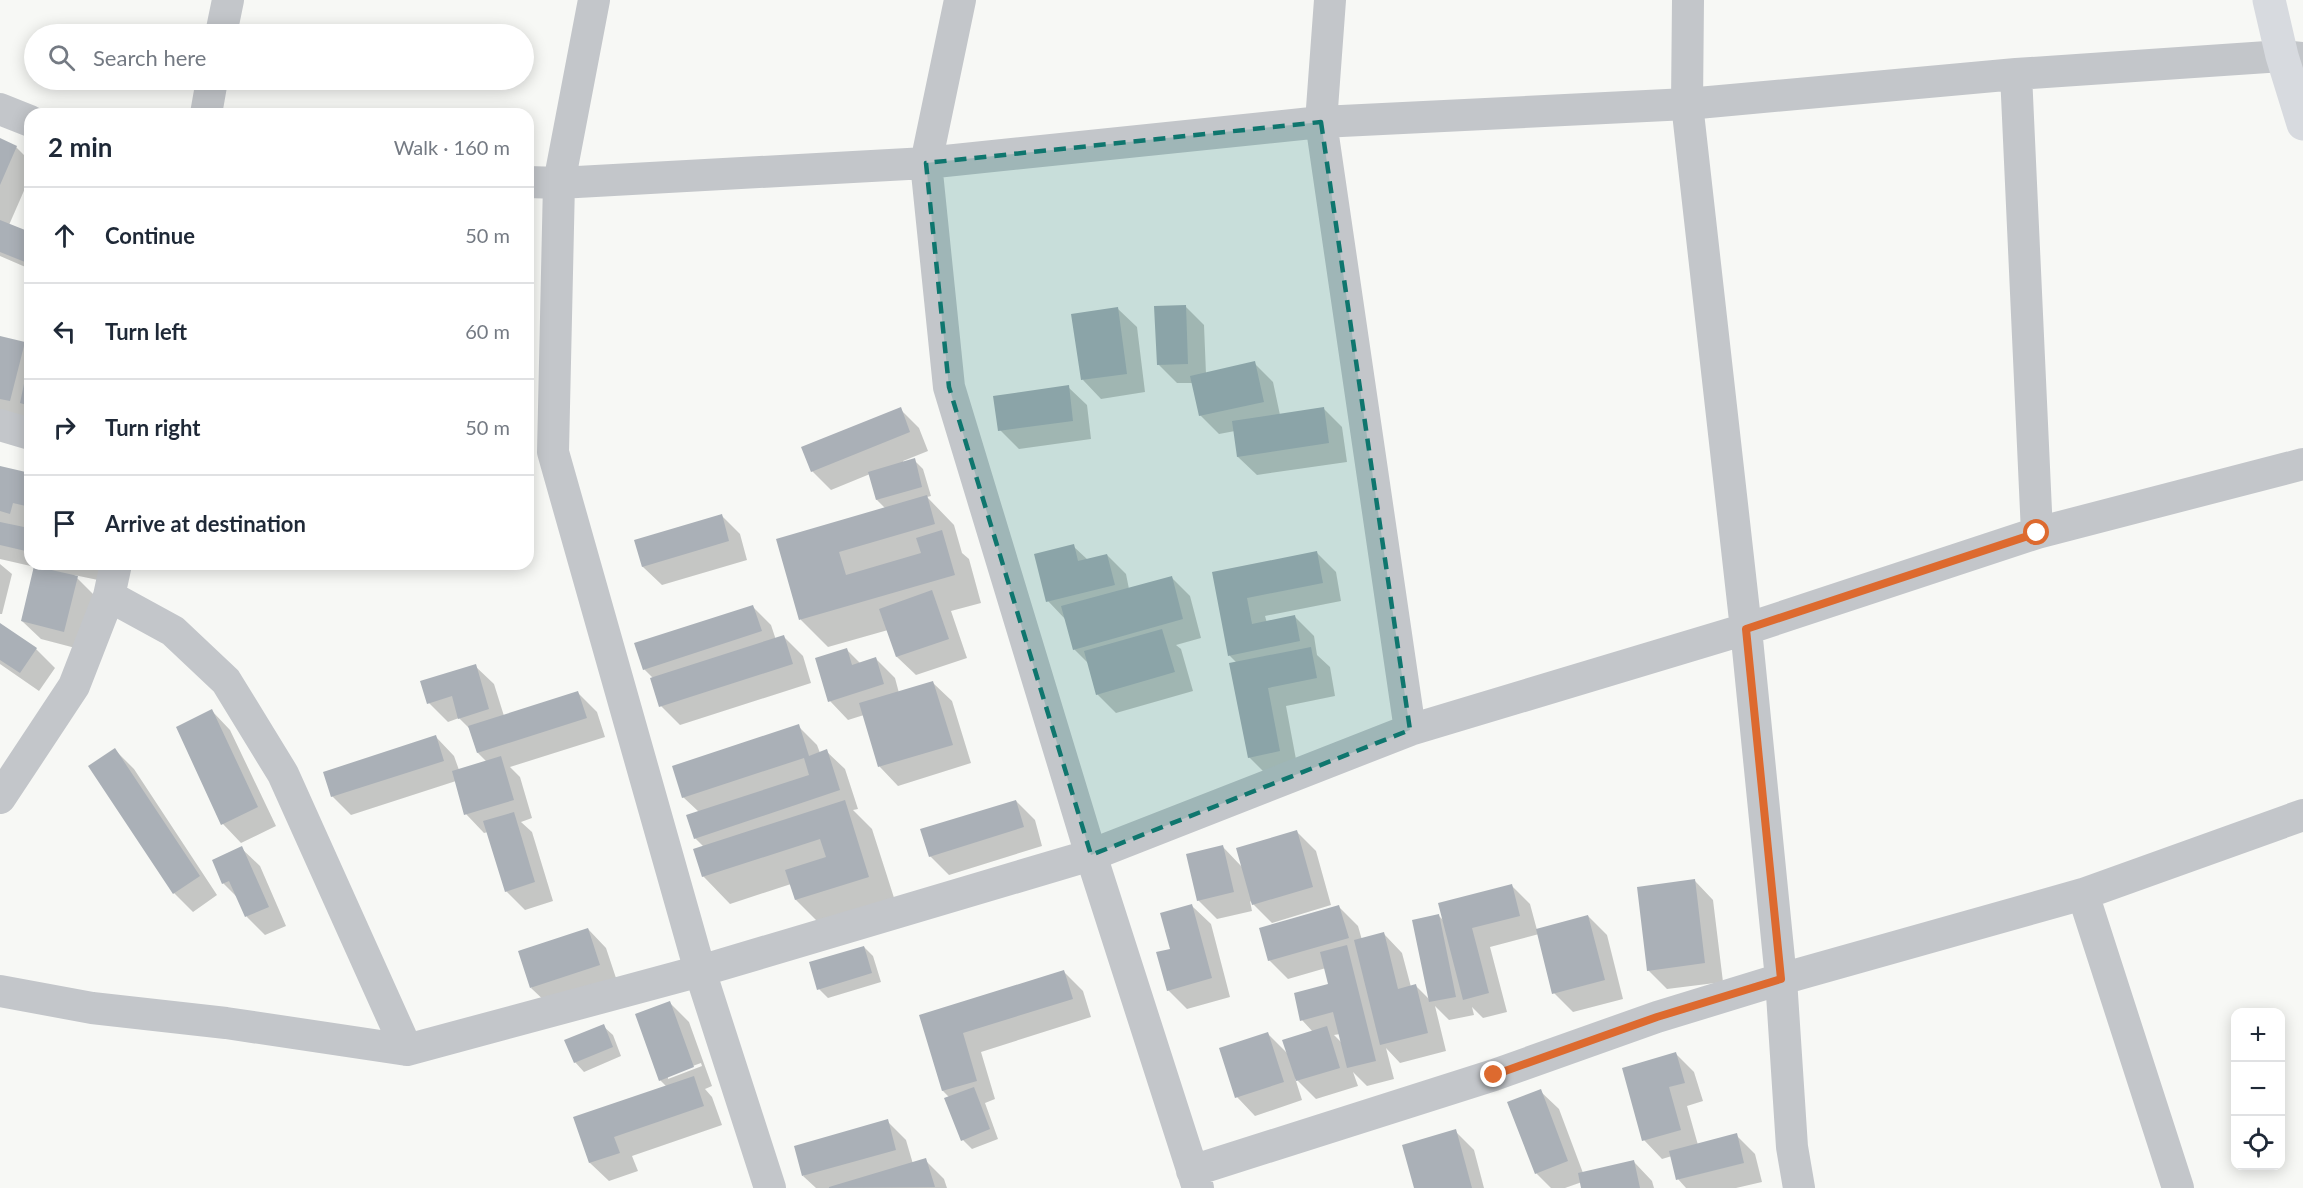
<!DOCTYPE html>
<meta charset="utf-8">
<style>
body{margin:0;font-family:Lato,sans-serif;background:#f6f6f7;color:#1f2937}
.controls{position:absolute;right:18px;bottom:18px;display:grid;overflow:hidden;border-radius:12px;box-shadow:0 3px 15px #0003}
.controls button{width:54px;height:54px;display:grid;place-items:center;padding:0;border:0;border-bottom:2px solid #e0e1e3;background:#fff;color:#1f2937;font:30px sans-serif}
.stop{position:absolute;width:18px;height:18px;margin:-14px;border:4px solid #dd6a2f;border-radius:50%;background:#fff}
.stop.end{background:#dd6a2f;border-color:#fff;box-shadow:0 2px 6px #0008}
.list{margin:0;padding:0;list-style:none}
h2{display:flex;justify-content:space-between;align-items:center;height:78px;margin:0;padding:0 24px;font-size:26px}
h2 small{font-size:20px;font-weight:400;color:#747a83}
.list li{display:grid;grid-template-columns:39px 1fr auto;gap:18px;align-items:center;box-sizing:border-box;height:96px;padding:0 24px;border-top:2px solid #e0e1e3}
.list b{display:block;font-size:22px;white-space:nowrap}
.list em{font-size:20px;font-style:normal;color:#747a83}
.icon{flex:none;width:33px;height:33px;fill:none;stroke:currentColor;stroke-width:2;stroke-linecap:round;stroke-linejoin:round}
.map{position:relative;flex:none;width:2303px;height:1188px;overflow:hidden}
.search{position:absolute;background:#fff;box-shadow:0 3px 15px #0003;left:24px;top:24px;width:510px;height:66px;display:flex;align-items:center;gap:15px;box-sizing:border-box;padding:0 21px;border-radius:33px;color:#747a83;font-size:22px}
.panel{position:absolute;background:#fff;box-shadow:0 3px 15px #0003;left:24px;top:108px;width:510px;height:462px;border-radius:18px}
.map>svg:first-child{display:block}
.shadow{fill:#0003;fill-rule:evenodd}
.building{fill:#aab0b7}
.lines{fill:none;stroke-linecap:round;stroke-linejoin:round}
.street{stroke:#c3c6ca;stroke-width:32}
.secondary{stroke:#d7dadf;stroke-width:33}
.route{stroke:#dd6a2f;stroke-width:8}
.marked{fill:#0f766e;fill-opacity:0.2;stroke:#0f766e;stroke-width:4.5;stroke-dasharray:12 8;stroke-linejoin:round}
</style>
<div class="map">
<svg width="2303" height="1188" viewBox="0 0 2303 1188">
<rect width="100%" height="100%" fill="#f7f8f5"/>
<path class="shadow" d="M0,140L16,147L30,161V177L9,225L30,234V269L0,256Z
M1185,306L1204,325L1206,374L1254,363L1273,382L1280,415L1323,408L1342,427L1347,462L1257,475L1238,457L1235,431L1219,434L1200,415L1193,383H1177L1158,364Z
M1118,309L1137,327L1145,392L1101,399L1083,380Z
M0,338L24,344L30,350L29,419L0,412Z
M1068,387L1087,405L1091,439L1019,449L1000,430Z
M900,409L919,428L928,451L903,461L904,463L914,460L923,469L931,496L927,497L954,525L962,553L969,559L981,603L951,611L967,658L916,675L897,657L888,630L828,647L801,620L778,540L886,509L877,500L870,474L831,490L812,471Z
M0,468L30,475V564H102L98,580L74,575L96,597L83,650L41,639L22,621L35,567L0,559Z
M721,515L740,534L747,560L662,585L643,567L636,541Z
M1073,546L1088,560L1107,555L1126,574L1129,589L1171,577L1190,596L1201,638L1176,645L1181,649L1193,691L1116,713L1097,694L1089,664L1074,649L1066,620L1048,601Z
M1317,553L1336,572L1341,601L1265,616L1267,623L1295,617L1314,636L1317,655L1330,667L1335,696L1286,706L1298,770L1268,776L1249,757L1237,663L1230,656L1214,574Z
M0,564L12,574L2,614H0Z
M752,606L771,625L776,640L784,637L803,656L811,683L680,725L661,706L653,678L644,669Z
M0,625L36,649L55,668L39,691L0,664Z
M847,650L861,664L876,659L895,678L899,693L933,683L952,701L971,763L898,786L880,767L864,715L848,720L830,701Z
M475,666L494,684L504,716L578,693L597,712L605,737L510,767L520,777L532,818L521,822L532,832L553,901L525,910L506,891L488,832L484,833L466,814L456,781L351,815L332,796L436,737L454,756L459,770L487,762L478,753L471,730L459,718L448,722L429,703Z
M212,711L230,730L276,826L241,843L223,824Z
M798,726L817,745L820,753L826,751L845,769L858,809L853,810L872,829L896,904L823,927L796,900L791,884L730,904L703,876L704,847L695,838L699,812L683,797Z
M115,750L134,769L217,895L193,912L174,893Z
M1016,801L1035,820L1042,846L949,875L930,856Z
M1297,832L1316,851L1331,905L1272,923L1250,901L1252,911L1217,919L1198,900L1223,847L1242,867Z
M241,848L260,866L286,926L265,935L247,917L238,898L223,883Z
M1695,881L1713,900L1723,982L1667,989L1648,970Z
M1511,885L1530,904L1537,930L1588,916L1607,935L1623,999L1573,1012L1554,993L1539,934L1490,947L1507,1012L1483,1018L1472,1007L1474,1015L1449,1020L1435,1006L1446,1051L1400,1063L1386,1048L1394,1079L1367,1086L1353,1072L1358,1086L1316,1099L1295,1078L1302,1100L1255,1116L1237,1097L1268,1034L1289,1055L1313,1032L1302,1020L1330,985L1326,968L1288,979L1269,960L1339,907L1358,926L1362,940L1384,934L1402,953L1411,987L1416,986L1430,1000L1439,916L1444,921ZM1340,1034L1342,1043L1334,1035Z
M1192,906L1211,924L1230,997L1187,1009L1168,990L1172,950Z
M588,929L606,948L618,984L550,1006L531,988Z
M864,947L873,956L881,982L828,998L819,989Z
M1064,972L1083,991L1091,1017L981,1052L995,1099L985,1103L998,1139L972,1149L963,1140L950,1098L943,1091L921,1016Z
M670,1003L689,1022L712,1086L705,1089L712,1097L722,1125L632,1156L638,1171L609,1181L590,1163L575,1118L667,1087L660,1080ZM701,1063L702,1066L668,1079V1075Z
M603,1026L613,1035L621,1056L584,1072L575,1062Z
M1676,1054L1694,1072L1703,1101L1687,1106L1698,1145L1736,1135L1755,1154L1762,1182L1736,1188H1686L1678,1179L1672,1156L1662,1159L1644,1140Z
M1540,1091L1559,1109L1583,1173L1634,1162L1652,1181L1654,1188H1583L1582,1182L1565,1188H1551L1536,1173Z
M887,1121L906,1140L913,1164L925,1160L944,1179L947,1188H816L803,1176Z
M1455,1131L1474,1150L1484,1188H1416Z"/>
<path class="building" d="M0,138L17,146L0,185Z
M0,220L30,232V264L0,252Z
M1186,305L1188,364L1157,365L1154,306Z
M1118,307L1127,374L1081,380L1071,314Z
M0,336L25,342L10,401L0,399Z
M29,360H30V406L20,403Z
M1255,361L1264,402L1199,416L1190,376Z
M1069,385L1073,421L998,431L993,396Z
M901,407L910,432L811,472L801,447Z
M1324,407L1329,443L1237,457L1232,421Z
M915,458L922,487L876,500L868,472Z
M0,466L30,473V507L13,503L10,514L0,511Z
M927,495L935,524L839,552L846,575L921,553L916,538L942,530L955,575L799,620L776,539Z
M722,514L729,541L642,567L634,540Z
M26,519H30V552L0,545V522L24,527Z
M1074,544L1078,561L1107,554L1115,585L1046,602L1034,554Z
M1317,551L1323,583L1247,598L1252,624L1295,615L1300,641L1228,656L1212,572Z
M34,566L78,576L64,632L21,621Z
M1172,576L1183,619L1073,650L1061,606Z
M932,590L949,639L896,657L879,609Z
M753,605L762,631L643,670L634,643Z
M0,623L37,648L20,673L0,660Z
M1162,629L1175,672L1096,695L1084,651Z
M784,635L793,664L659,707L650,678Z
M1311,647L1317,678L1268,688L1280,751L1248,758L1229,663Z
M847,648L852,665L876,657L884,684L828,702L815,658Z
M476,664L489,709L458,719L452,696L427,704L420,681Z
M933,681L953,745L878,767L859,703Z
M578,691L587,718L477,753L468,726Z
M212,709L258,807L221,825L176,727Z
M799,724L809,756L827,749L840,790L694,839L686,815L809,775L804,758L682,798L672,766Z
M436,735L444,761L331,797L323,772Z
M115,748L200,876L173,894L88,766Z
M501,756L514,800L464,815L452,771Z
M845,800L869,877L795,900L785,870L826,857L820,839L702,877L693,849Z
M1016,800L1024,827L929,857L920,829Z
M514,812L535,882L505,892L483,821Z
M1297,830L1313,887L1252,905L1236,848Z
M1223,845L1234,892L1197,901L1186,854Z
M242,846L269,907L245,917L229,881L222,884L212,860Z
M1695,879L1705,963L1647,971L1637,887Z
M1512,884L1520,916L1472,928L1489,993L1463,1000L1438,903Z
M1192,904L1212,978L1167,991L1156,952L1170,949L1160,913Z
M1339,905L1349,938L1268,961L1259,928Z
M1439,914L1456,997L1429,1002L1412,920Z
M1588,915L1605,980L1552,994L1536,929Z
M588,928L600,965L530,988L518,951Z
M1384,932L1398,989L1416,984L1428,1033L1380,1045L1354,940Z
M1347,945L1376,1061L1347,1068L1333,1012L1300,1021L1294,993L1328,984L1320,952Z
M864,946L872,973L817,990L809,962Z
M1064,970L1073,999L963,1033L977,1081L942,1091L919,1015Z
M670,1001L694,1067L659,1081L635,1014Z
M604,1024L613,1047L574,1063L564,1040Z
M1327,1026L1340,1068L1296,1081L1282,1040Z
M1268,1032L1284,1082L1235,1098L1219,1048Z
M1676,1052L1685,1083L1669,1087L1681,1130L1642,1141L1622,1068Z
M694,1076L704,1106L614,1137L620,1153L589,1163L573,1117Z
M974,1087L990,1129L961,1141L944,1098Z
M1541,1089L1568,1161L1535,1174L1507,1102Z
M888,1119L896,1150L802,1176L794,1146Z
M1456,1129L1472,1188H1414L1402,1145Z
M1737,1133L1744,1163L1676,1180L1669,1151Z
M926,1158L935,1187L829,1188V1187Z
M1634,1160L1640,1188H1581L1578,1173Z"/>
<g class="lines">
<path class="street" d="M594,0L559,183L553,452L700,971L770,1188
M960,0L926,163L949,387L1091,855L1198,1188
M1330,0L1321,122L1410,730
M1688,0L1687,104L1746,629L1781,979L1792,1147L1799,1188
M221,34L228,0
M2016,74L2037,533
M0,109L30,121
M206,114L212,80
M528,182L559,183L926,163L1321,122L1687,104L2016,74L2282,56L2303,58
M0,425L30,434
M109,596L173,631L226,681L283,774L407,1050L700,971L1091,855L1410,730L1746,629L2037,533L2303,464
M0,798L74,686L109,596L116,564
M2083,894L2178,1188
M0,991L92,1008L226,1023L407,1050
M1192,1171L1494,1075L1657,1017L1781,979L2083,894L2303,815"/>
<path class="secondary" d="M2269,0L2282,56L2303,124"/>
</g>
<g class="lines">
<path class="route" d="M1494,1075L1657,1017L1781,979L1746,629L2037,533"/>
</g>
<path class="marked" d="M1321,122L1410,730L1091,855L949,387L926,163Z"/>
</svg>
<div class="controls">
<button>+</button>
<button>−</button>
<button><svg class="icon" aria-label="locate" viewBox="0 0 24 24"><circle cx="12" cy="12" r="6"/><path d="M12 2v4M12 18v4M2 12h4M18 12h4"/></svg></button>
</div>
<div class="stop" style="left:2037px;top:533px"></div>
<div class="stop end" style="left:1494px;top:1075px"></div>
<div class="search"><svg class="icon" aria-label="search" viewBox="0 0 24 24"><circle cx="10" cy="10" r="6"/><path d="M15 15l6 6"/></svg>Search here</div>
<section class="panel">
<h2>2 min<small>Walk · 160 m</small></h2>
<ul class="list">
<li><svg class="icon" aria-label="ahead" viewBox="0 0 24 24"><path d="M12 20V5M6 11l6-6 6 6"/></svg><div><b>Continue</b></div><em>50 m</em></li>
<li><svg class="icon" aria-label="left" viewBox="0 0 24 24"><path d="M17 20v-9H6M10 6l-5 5 5 5"/></svg><div><b>Turn left</b></div><em>60 m</em></li>
<li><svg class="icon" aria-label="right" viewBox="0 0 24 24"><path d="M7 20v-9h11M14 6l5 5-5 5"/></svg><div><b>Turn right</b></div><em>50 m</em></li>
<li><svg class="icon" aria-label="arrive" viewBox="0 0 24 24"><path d="M6 21V4h12l-3 4 3 4H6"/></svg><div><b>Arrive at destination</b></div></li>
</ul>
</section>
</div>
